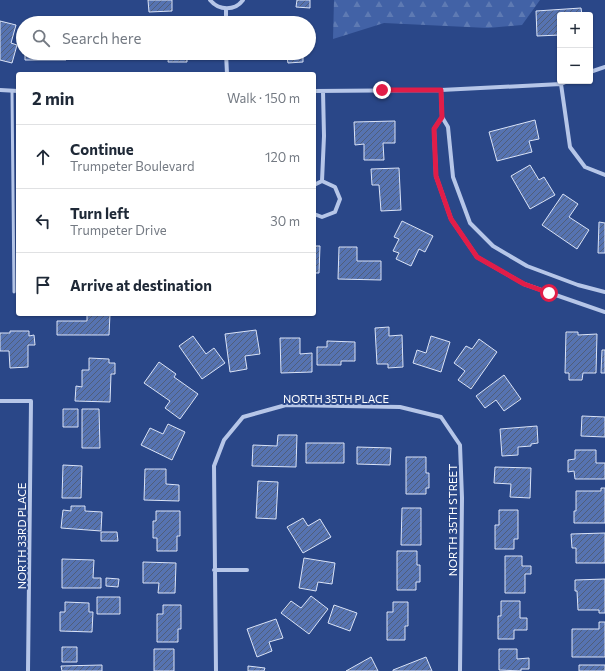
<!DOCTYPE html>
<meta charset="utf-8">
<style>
body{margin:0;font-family:Commissioner,sans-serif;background:#f6f6f7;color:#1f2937}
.controls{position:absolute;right:12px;top:12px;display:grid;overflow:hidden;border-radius:4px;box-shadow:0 1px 3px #0004}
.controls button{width:36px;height:36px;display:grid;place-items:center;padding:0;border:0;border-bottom:1px solid #e0e1e3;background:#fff;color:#1f2937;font:20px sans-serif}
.stop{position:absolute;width:12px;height:12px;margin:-9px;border:3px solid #e11d48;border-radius:50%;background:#fff}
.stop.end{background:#e11d48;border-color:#fff;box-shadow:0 1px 4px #0008}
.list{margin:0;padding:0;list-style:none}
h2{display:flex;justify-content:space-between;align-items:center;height:52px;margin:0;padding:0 16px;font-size:17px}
h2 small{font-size:13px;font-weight:400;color:#747a83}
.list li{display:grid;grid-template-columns:26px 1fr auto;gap:12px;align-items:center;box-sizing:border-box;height:64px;padding:0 16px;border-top:1px solid #e0e1e3}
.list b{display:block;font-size:15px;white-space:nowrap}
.list p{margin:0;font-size:13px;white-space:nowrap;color:#747a83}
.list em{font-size:13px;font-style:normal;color:#747a83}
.icon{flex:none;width:22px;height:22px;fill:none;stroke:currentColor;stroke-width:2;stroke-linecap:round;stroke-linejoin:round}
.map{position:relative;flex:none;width:605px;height:671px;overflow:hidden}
.search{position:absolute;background:#fff;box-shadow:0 1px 3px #0004;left:16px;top:16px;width:300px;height:44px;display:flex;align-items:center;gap:10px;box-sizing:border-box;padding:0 14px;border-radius:22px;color:#747a83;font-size:15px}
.panel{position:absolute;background:#fff;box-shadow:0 1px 3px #0004;left:16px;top:72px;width:300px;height:244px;border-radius:4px}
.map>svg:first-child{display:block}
.forest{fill:url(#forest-firs)}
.building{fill:url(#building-hatch);stroke:#dae3f7}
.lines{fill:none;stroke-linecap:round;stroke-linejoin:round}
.lane{stroke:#b6c6e8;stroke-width:3}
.street{stroke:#b6c6e8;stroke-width:4}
.route{stroke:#e11d48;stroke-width:5}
.labels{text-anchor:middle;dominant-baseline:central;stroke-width:4;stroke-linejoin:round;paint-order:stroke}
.street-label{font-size:11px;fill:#fff;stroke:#2a4788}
</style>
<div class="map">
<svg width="605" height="671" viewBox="0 0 605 671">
<defs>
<pattern id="forest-firs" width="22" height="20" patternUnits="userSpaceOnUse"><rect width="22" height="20" fill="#4262a6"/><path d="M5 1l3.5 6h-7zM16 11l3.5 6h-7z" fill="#5e7ab3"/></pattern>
<pattern id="building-hatch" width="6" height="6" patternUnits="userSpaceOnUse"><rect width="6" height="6" fill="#5673b1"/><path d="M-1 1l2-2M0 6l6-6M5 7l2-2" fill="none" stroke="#505e79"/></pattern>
</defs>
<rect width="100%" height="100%" fill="#2a4788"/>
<path class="forest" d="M334,0H540L522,25L488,28L384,23L333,39Z"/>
<path class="building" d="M148,0H172V11L149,12Z
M297,0H310V8L296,7Z
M581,8L582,15H560V35L537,36L536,11Z
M0,21L16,25L11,43L17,45L12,63L0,60Z
M81,21H115V23H81Z
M25,53H66V60H25Z
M72,53H114V59H72Z
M169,53H187V62H168Z
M267,53H303V62L288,63L287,58H268Z
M535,120L539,139L529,141L532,152L497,161L489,132Z
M395,121V143H383L384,160H364V144L355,145L354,122Z
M530,165L539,180L544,177L555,195L530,209L511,176Z
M399,168L401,210L381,211L379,185H372L371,169Z
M563,194L578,204L569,217L589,230L577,249L542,225Z
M402,221L433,236L425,252L419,249L411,266L396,259L399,253L393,251L399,239L394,237Z
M599,222L605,223V253H598Z
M314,246H320L319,273H314Z
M339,247H357V261H381V280L338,279Z
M87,314H110L109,335H57V321H87Z
M389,327V336L402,335L403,367L388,368V364H377L375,328Z
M256,330L260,354L245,356L247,369L230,372L225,334Z
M10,331H29V336L34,335L35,345H28V367L10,368L9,351H0V333H10Z
M566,332H578V335L597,334L596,373H583L582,380H569V373H565Z
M193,336L206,354L214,348L225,363L202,379L179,346Z
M431,336L450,342L441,372L413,363L417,350L426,353Z
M280,338H300V354L312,353V372L281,373Z
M479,339L497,352L471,389L458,380L465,371L454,363L466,346L472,349Z
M327,341L355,342V361H341V365H317V347H327Z
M602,350H605V373H601Z
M89,358L109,359V363H115V374H111L110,402L75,401L76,386L82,387V370H89Z
M159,362L176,374L174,377L198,394L180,419L165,408L170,401L144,383Z
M504,375L521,399L504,411L496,400L485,408L476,396Z
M63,409H78V427H63Z
M82,409H99L100,448H82Z
M582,416L605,417V437L581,436Z
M168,424L185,432L172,460L141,445L150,428L163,434Z
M537,426L538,443L531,444V446L518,447V455L502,456L500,429Z
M278,435H297L296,467L252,466L253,445L277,446Z
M306,443H344V463H306Z
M357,447L391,448L390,465L357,464Z
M575,450H596V463H605V479H575L574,471L568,472V460L575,459Z
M406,457H426V473H429V488H426V494H406Z
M63,465L82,466L81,498H62Z
M495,467L531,468L530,498L510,497L511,484L494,483Z
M145,469H166V484L179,485V501L144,500Z
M258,481L278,482L276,519L256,518Z
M601,488H605V523H574V511H576V491H601Z
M71,506H85V511L102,512L101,531L61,528L63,510L71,511Z
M402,508H421V545H401Z
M499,510H518V539H514V549H495V525H499Z
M156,511H180V536H177V551H157V538H153V521H156Z
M303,518L308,526L320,519L331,537L303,553L287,527Z
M101,532H117L118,541H101Z
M605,533V563H576V548H572L571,534Z
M397,551H417V565H420V582H416V590H397Z
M505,556H522V566H531V574H525V593H505Z
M304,558L335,563L332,584L318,582L316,591L299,588Z
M62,559L94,560L93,578H101V588H62Z
M143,562L176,563L175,593H158L159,583H143Z
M106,578L119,579L118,587L106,586Z
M605,579V613H599V610H578L577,591H575V580Z
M311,596L328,609L309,634L281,613L291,601L301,608Z
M97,597H120V614H97Z
M501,601H520V618H527V630H514V639H498V616H501Z
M65,602L89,603V612H93L92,632L60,631V612H65Z
M393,602H408V626H405V640H387V612H393Z
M163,605H181V629H178V642H157V614H163Z
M334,605L357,613L350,631L328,623Z
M276,619L283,638L269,642L272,651L257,657L247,629Z
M599,622H605V657H572V629H599Z
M62,647H77V662H62Z
M154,649H174V671H154Z
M499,649H517V659L529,658V669H521V671L499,670Z
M371,657L378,671H346Z
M426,657L432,671H393V670Z
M102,665V671H62L61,666Z
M579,665H605V671H579Z
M248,666L265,668L264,671H248Z"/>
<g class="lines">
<path class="lane" d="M12,91L14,292"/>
<path class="street" d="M210,0C219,11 235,11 243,0
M226,9V23
M226,53L227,74
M590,72L605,67
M561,84L570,147L585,167L605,175
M0,90L18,91
M441,90L442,117L448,127L453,177L470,223L493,246L527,266L578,285L605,292
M314,91L441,90L561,84L568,81
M442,117L434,129L436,176L451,219L477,257L524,284L605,312
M322,181L324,136L323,91
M314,185L322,181L335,187L340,199L335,212L322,217L314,214
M0,401H31L28,671
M214,570H247
M216,671L214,466L224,440L243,417L286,405L400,407L441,417L460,445L462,498L460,671"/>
</g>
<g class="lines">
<path class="route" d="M382,90H441L442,117L434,129L436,176L451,219L477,257L524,284L549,293"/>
</g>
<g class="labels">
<g class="street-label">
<text x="336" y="398">NORTH 35TH PLACE</text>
<text transform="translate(452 520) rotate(-90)">NORTH 35TH STREET</text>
<text transform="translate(21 536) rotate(-90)">NORTH 33RD PLACE</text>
</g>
</g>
</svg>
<div class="controls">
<button>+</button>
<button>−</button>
</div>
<div class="stop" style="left:549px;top:293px"></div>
<div class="stop end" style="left:382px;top:90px"></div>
<div class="search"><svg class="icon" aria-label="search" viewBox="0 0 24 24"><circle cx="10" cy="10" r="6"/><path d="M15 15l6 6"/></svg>Search here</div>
<section class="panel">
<h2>2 min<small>Walk · 150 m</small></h2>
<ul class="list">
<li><svg class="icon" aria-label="ahead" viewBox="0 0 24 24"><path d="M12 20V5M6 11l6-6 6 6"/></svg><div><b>Continue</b><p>Trumpeter Boulevard</p></div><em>120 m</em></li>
<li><svg class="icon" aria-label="left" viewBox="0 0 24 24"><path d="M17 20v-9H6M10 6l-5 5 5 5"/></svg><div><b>Turn left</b><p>Trumpeter Drive</p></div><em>30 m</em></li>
<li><svg class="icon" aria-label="arrive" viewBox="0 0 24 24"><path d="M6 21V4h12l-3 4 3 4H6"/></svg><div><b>Arrive at destination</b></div></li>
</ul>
</section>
</div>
